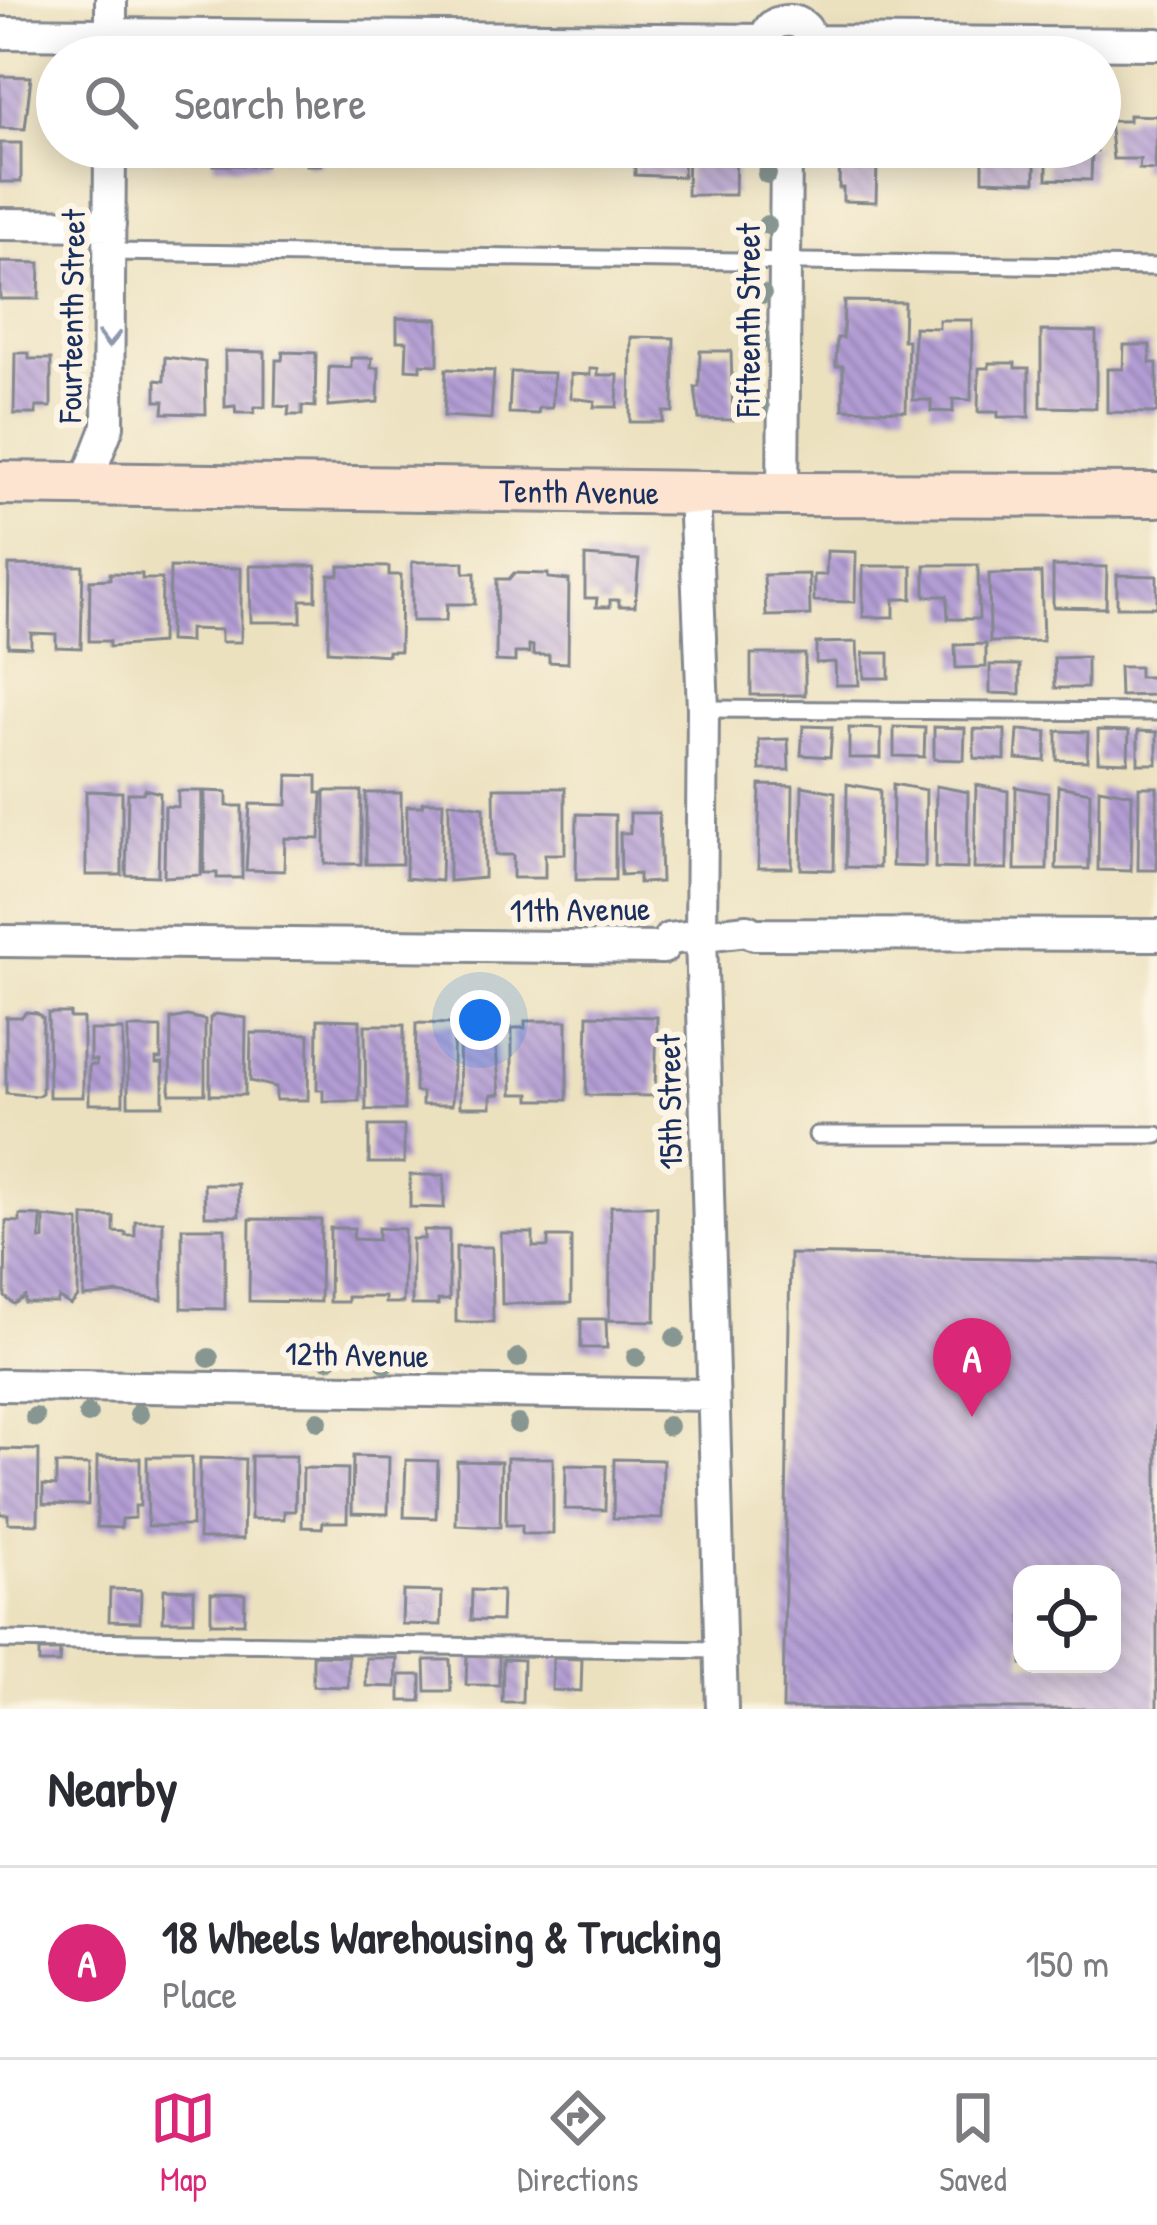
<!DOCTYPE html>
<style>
body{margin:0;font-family:"Patrick Hand",sans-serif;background:#f7f7f7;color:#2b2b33}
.controls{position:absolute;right:36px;bottom:36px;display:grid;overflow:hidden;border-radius:24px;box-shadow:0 6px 30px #0003}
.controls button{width:108px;height:108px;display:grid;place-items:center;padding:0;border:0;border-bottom:3px solid #e1e1e2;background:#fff;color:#2b2b33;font:60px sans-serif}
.you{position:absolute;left:480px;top:1020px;width:42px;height:42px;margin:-30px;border:9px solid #fff;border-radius:50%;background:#1a73e8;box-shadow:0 0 0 18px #1a73e833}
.badge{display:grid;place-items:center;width:78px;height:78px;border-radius:50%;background:#db2777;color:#fff;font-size:39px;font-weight:700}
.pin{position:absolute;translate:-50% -99px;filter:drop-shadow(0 3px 6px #0008)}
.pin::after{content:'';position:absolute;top:63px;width:42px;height:36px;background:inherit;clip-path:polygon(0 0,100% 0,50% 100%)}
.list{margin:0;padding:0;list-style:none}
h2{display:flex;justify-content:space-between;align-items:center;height:156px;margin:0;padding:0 48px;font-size:51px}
h2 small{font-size:39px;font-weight:400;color:#7c7c81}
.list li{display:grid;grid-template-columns:78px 1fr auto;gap:36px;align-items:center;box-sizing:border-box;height:192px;padding:0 48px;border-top:3px solid #e1e1e2}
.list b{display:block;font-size:45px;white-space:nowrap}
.list p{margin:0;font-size:39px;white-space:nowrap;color:#7c7c81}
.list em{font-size:39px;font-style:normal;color:#7c7c81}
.icon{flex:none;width:66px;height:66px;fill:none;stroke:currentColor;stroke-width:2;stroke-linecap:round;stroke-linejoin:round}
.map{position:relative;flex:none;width:1157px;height:1709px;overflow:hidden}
.search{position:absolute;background:#fff;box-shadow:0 6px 30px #0003;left:36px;right:36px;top:36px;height:132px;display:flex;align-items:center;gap:30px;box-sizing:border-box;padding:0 42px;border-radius:66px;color:#7c7c81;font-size:45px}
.sheet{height:348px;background:#fff}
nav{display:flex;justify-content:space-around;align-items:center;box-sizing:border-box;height:168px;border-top:3px solid #e1e1e2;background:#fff;font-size:33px;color:#7c7c81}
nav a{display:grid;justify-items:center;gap:6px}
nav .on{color:#db2777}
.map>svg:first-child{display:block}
.building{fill:url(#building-back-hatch);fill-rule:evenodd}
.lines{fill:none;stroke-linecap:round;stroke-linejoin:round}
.lane-casing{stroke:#84888e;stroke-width:21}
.street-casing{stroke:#84888e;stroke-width:36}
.secondary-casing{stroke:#84888e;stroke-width:48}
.lane{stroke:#fff;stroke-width:15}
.street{stroke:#fff;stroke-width:30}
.secondary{stroke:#fde4d1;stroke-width:42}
.tree{fill:#879691}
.oneway{stroke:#8d97ae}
.labels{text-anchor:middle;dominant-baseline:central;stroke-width:12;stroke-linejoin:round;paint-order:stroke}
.street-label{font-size:33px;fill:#1b2f5e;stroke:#fcf5e5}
</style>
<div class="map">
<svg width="1157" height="1709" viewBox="0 0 1157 1709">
<defs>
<pattern id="building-back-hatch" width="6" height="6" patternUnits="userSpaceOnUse" patternTransform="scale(3)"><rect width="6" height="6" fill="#b39dd4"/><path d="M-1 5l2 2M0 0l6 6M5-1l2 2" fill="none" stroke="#9180af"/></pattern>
</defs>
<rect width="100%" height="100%" fill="#fcf5e5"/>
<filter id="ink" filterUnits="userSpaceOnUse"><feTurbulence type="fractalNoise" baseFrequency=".00833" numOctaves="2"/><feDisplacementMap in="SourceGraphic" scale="24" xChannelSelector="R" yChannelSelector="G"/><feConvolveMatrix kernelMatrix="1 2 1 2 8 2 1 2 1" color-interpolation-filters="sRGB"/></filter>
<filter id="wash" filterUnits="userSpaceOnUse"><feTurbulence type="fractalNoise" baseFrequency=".004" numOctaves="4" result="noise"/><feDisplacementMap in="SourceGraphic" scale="48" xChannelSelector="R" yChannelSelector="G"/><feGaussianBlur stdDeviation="2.7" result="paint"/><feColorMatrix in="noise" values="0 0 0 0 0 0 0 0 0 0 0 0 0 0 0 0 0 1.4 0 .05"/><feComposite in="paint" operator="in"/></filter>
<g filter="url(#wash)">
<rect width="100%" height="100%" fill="#ece1bf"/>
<g id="blocks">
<path class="building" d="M0,76L31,77L25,129L0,128Z
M1129,115L1157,116L1155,170L1139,169L1140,159H1113L1109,121H1129Z
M0,143H21V182H0Z
M158,147H195V154L158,153Z
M214,147H265V166L214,165Z
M272,147H303V157L272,156Z
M306,147H321V165H306Z
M462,147H478V160H462Z
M512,147H559V152H512Z
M568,147H620V153L568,152Z
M635,147H684L683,177L635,175Z
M688,147H736L735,195H687Z
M840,147H897V163H877L876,202L843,201V188H839Z
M917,147H964V153L945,157V152H917Z
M983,147H1035V182L983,180Z
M1047,147H1097V151H1092L1091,180L1047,179Z
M0,262L40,263L39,299H0Z
M844,301L904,302L903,340H908L906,411L843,409V366H836L837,338H843Z
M397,318L438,319V365L420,364V370L406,369L407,341H397Z
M939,320H972L971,400L953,399V412L931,411V400H913L914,327L939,328Z
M1041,331L1096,332V408L1041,407Z
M631,337L674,338L673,412H663V422H630Z
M1124,345H1150V363H1157V413L1107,412V369H1123Z
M225,351L265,352V407H255L254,413H236L235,406L225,407Z
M700,351H731L733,420L699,419L695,387H699Z
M283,352L316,353L315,407L302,406V415H288L289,407L275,406L276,360H282Z
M15,353H29V359H51V407H36V414H14Z
M165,357L205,362L206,414L163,413L164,401H156V380L164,381Z
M351,358H372L371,368H379L378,402L328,406L329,367L351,368Z
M989,363H1015V368H1029V417H998V412H978L979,368H989Z
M446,369L494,371L491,419L444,416Z
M590,369H598V375H618L617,407H594L595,401L571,398V374L590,375Z
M511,372L554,373L552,408H539L538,414L509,413Z
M827,551L856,552L855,602L814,601V575H826Z
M585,556L639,560L635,606H619V600H610V607H596L597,598H585Z
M412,562H464V573H475V604H447L446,621H412Z
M9,565L83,566L81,648L56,647V634L31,633V647L8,646Z
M925,565H978L979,619H948L947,596H925Z
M250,566H316V600H301V622H251Z
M339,566L389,567V575H401L400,651H388V655L328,651L329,575H339Z
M863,566H912V599H894V617H863Z
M1053,566L1107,567L1106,608L1053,607Z
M170,567L241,568V642H221V630L189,629V642L169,641Z
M110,573L142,574V579H162L161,643L109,647V641H89L90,580L110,579Z
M514,573L548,574V578L569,580L568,663L549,662V655H533V646L529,645V653H515V662L496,661L497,579H509Z
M1041,573L1043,641L990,642L989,574Z
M809,574L810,615L766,616L764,575Z
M1117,575L1157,576V607H1117Z
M857,642L859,685H836L835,662L816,663V643Z
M986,644V667L956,668L955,645Z
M863,653H889V678H864Z
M751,654H805V695H751Z
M1087,657V688H1055L1054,658Z
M990,665H1020V694L990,693Z
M1119,667H1139V677H1154V695L1120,696Z
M803,726L832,727L830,757L801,755Z
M894,727L925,728L924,757L894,756Z
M934,727L965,728L964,760L934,759Z
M849,728L881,729V758H849Z
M974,729L1005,730V760L974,758Z
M1018,730L1047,732L1045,761L1016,759Z
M1098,730L1129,731L1128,762L1098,761Z
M1057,731L1088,732L1087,761L1057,760Z
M1138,731L1157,732V764H1138Z
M788,739L789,770H760L759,740Z
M288,775L317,776V793H322L320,839L285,838L284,871L246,870L250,804L287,805Z
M847,784L880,790L879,868L846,867Z
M893,784L926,790L925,867L892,866Z
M760,785L793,786L792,868H758Z
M976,785L1008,791L1007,869H974Z
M802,786L835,792L834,870L801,869Z
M936,786L968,792L967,869L935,868Z
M1058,786L1090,792L1089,869H1056Z
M1016,787L1048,793L1047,870H1015Z
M1139,787H1157V870H1138Z
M494,788H565V854H545V878H513V855H495Z
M1099,788L1132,794L1131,871L1098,870Z
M145,789L160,793L158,876L126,875L128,793H143Z
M86,791L122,792V875H86Z
M178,791H202L201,875L164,877L165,806L178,807Z
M205,791L227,792V806H242V878H217V873H204Z
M325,791H361V864H325Z
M366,793H401L402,864H366Z
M423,802H443L441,881L406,878L407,806H423Z
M449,802L484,807V878L449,881Z
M630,813H659L661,882L639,883V874L621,875L620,833H630Z
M577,814L615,815V880H576Z
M26,1012L37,1013L43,1018L42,1093L37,1096L6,1093V1017H21Z
M48,1013H70V1018H83V1097H49Z
M215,1014L246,1018L245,1095H210V1018Z
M588,1015L657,1017L655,1096L586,1095Z
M187,1016L205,1020V1094H170L171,1019Z
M318,1019L360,1020L359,1101H323V1090H317Z
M525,1021H567V1100H530V1094H512V1028H525Z
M416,1023L454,1024L452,1105H422V1093L415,1092Z
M365,1025H404V1110H366Z
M459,1025H494L500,1094L491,1095V1107H460Z
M128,1028H161V1059H156V1064H163V1105H128Z
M90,1030H123V1104H89V1065H96V1060H90Z
M251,1033L309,1034L308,1100H276V1087L250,1081Z
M369,1126H404V1163H369Z
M410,1175H444V1208L410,1207Z
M204,1184H238L239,1216H205Z
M611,1206H657L655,1321L609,1320Z
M20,1215L41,1216L40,1239H44V1217L79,1221L78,1297L71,1305L59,1298L57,1303H25V1297L14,1304L5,1297L6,1221L20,1222Z
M84,1216L114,1217V1232L126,1233V1236H135V1221H163L162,1300L118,1293L84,1297Z
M250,1219L321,1220L320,1302L249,1301Z
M182,1228H225V1309L182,1308Z
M330,1228H354L353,1239L378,1240V1228L404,1229L403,1303H385V1297H347V1302H329Z
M424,1230H449V1300H438V1305H412V1239H424Z
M501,1233H533V1247H548V1237H571V1303L502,1304Z
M456,1247H492L493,1322H456Z
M790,1254L1157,1261V1709H783ZM1022,1574H1112V1664H1022Z
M581,1319H606L607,1348H581Z
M0,1449L39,1450L38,1524L8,1523V1514H0Z
M251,1456H296L295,1511H284V1519H251Z
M353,1456L389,1457L388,1514L352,1513Z
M97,1457L140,1458V1506H135V1518L122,1519L121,1528L97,1527Z
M147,1457H192V1526H148Z
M200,1458L245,1459L243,1539H199Z
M507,1458H553V1534H522V1525H506Z
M614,1459L663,1460L662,1519L613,1518Z
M406,1460L438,1461L436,1518L404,1517Z
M457,1461L501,1462L500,1527L456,1525Z
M56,1464L89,1465L88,1505L43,1504V1485L56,1486Z
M566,1465L606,1466L605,1510L565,1509Z
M303,1468L348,1469L347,1522H323L322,1528L302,1527Z
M110,1589L141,1590L140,1622L109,1621Z
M164,1589L194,1590V1621H163Z
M472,1590L502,1591L501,1621L471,1620Z
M403,1591L442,1592L441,1625L402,1624Z
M211,1593L245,1594L244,1623H211Z
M39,1651H60L59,1663H39Z
M313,1655L348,1656V1687L313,1686Z
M467,1655L499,1656V1685H466Z
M366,1658H397L396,1687L366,1686Z
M553,1658L582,1659L581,1691L552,1690Z
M503,1659L523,1660L522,1702H502Z
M425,1660H450L451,1691H426Z
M400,1675H421V1701H400Z"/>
</g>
</g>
<g filter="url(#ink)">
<use href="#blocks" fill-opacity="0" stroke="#84888e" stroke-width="3"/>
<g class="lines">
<g class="lane-casing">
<path id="lane" d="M110,252L1157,267
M703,709L1157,712
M817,1135H1157
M0,1640L722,1650"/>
</g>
<g class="street-casing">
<path id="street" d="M0,33L766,40
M809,41L1157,44
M111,57V0
M773,57C742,9 833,9 803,56
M0,224L110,225
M86,483L108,426L110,147
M694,493L703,709L701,934L722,1709
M783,494L786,147
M0,941L663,948L669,939L747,930L754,934L1157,935
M0,1385L713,1395"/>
</g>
<g class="secondary-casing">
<g id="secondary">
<path id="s1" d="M0,483L783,494L1157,495"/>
</g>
</g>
<use href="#lane" class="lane"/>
<use href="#street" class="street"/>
<use href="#secondary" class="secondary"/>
</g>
<g class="tree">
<circle cx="767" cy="174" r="10"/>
<circle cx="767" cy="225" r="10"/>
<circle cx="762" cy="294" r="10"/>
<circle cx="760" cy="341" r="10"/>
<circle cx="760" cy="407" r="10"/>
<circle cx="675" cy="1338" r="10"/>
<circle cx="636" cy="1357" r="10"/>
<circle cx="209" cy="1358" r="10"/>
<circle cx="518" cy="1358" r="10"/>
<circle cx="328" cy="1359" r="10"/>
<circle cx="386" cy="1363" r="10"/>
<circle cx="88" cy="1414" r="10"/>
<circle cx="139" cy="1414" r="10"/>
<circle cx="35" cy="1417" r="10"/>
<circle cx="318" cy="1421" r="10"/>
<circle cx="518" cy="1424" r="10"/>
<circle cx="668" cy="1426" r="10"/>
</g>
<defs><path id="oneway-chevron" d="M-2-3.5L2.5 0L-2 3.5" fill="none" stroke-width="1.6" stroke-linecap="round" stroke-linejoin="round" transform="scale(3)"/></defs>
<use class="oneway" href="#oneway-chevron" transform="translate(109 339) rotate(91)"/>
</g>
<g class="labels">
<g class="street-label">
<text transform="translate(71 316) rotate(-89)">Fourteenth Street</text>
<text transform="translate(748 320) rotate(-90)">Fifteenth Street</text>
<text stroke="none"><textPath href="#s1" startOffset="579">Tenth Avenue</textPath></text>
<text transform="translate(580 909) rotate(-1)">11th Avenue</text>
<text transform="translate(669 1102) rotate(-91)">15th Street</text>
<text transform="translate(357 1354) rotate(1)">12th Avenue</text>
</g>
</g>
</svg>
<div class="controls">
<button><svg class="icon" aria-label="locate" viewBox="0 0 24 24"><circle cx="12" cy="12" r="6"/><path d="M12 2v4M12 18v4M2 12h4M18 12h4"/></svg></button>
</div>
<div class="you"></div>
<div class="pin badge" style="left:972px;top:1417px">A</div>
<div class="search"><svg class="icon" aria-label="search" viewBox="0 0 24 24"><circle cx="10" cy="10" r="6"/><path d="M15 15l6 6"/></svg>Search here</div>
</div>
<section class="sheet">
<h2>Nearby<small></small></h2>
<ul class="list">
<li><span class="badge">A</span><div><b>18 Wheels Warehousing &amp; Trucking</b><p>Place</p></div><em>150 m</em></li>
</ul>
</section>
<nav>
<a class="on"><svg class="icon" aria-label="map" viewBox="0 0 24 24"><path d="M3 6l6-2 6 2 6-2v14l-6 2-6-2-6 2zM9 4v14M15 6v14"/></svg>Map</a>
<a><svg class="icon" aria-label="directions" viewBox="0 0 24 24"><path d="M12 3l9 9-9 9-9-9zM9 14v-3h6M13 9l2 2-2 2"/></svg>Directions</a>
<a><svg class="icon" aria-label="saved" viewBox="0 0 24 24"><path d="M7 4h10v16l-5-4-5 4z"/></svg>Saved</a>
</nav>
